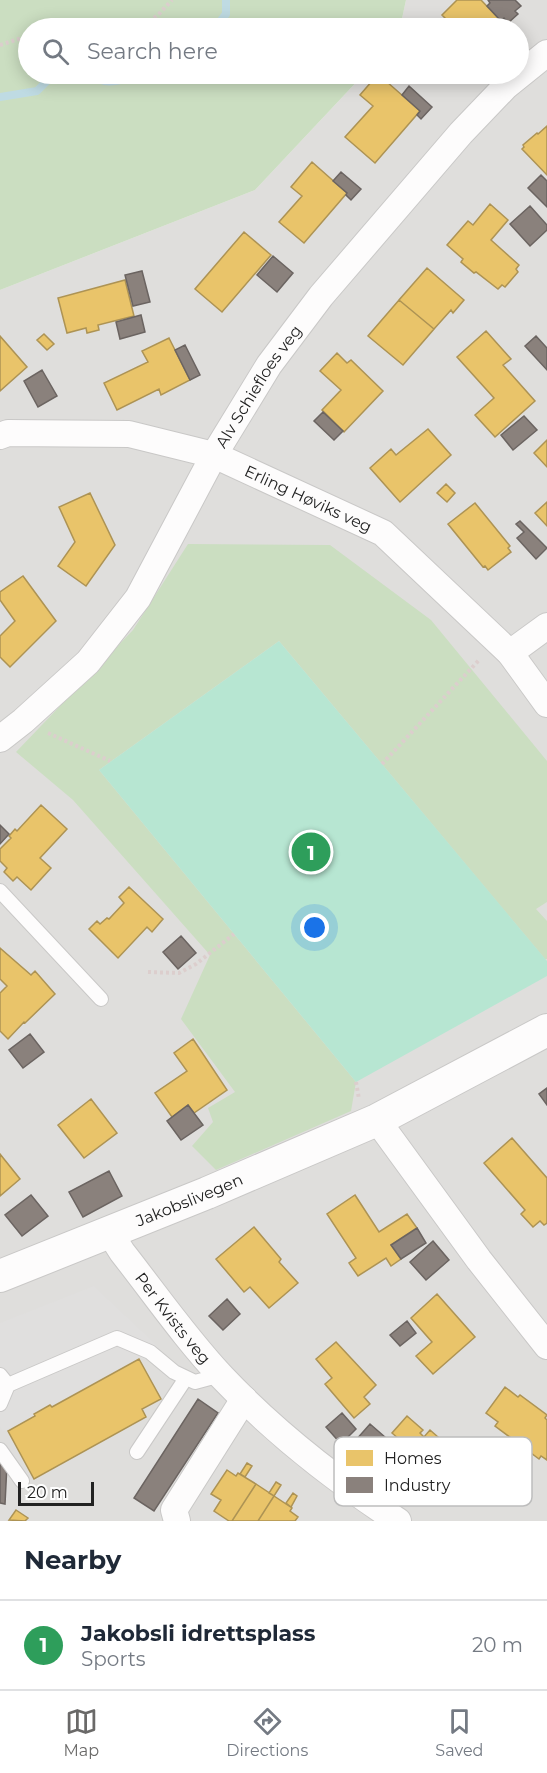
<!DOCTYPE html>
<meta charset="utf-8">
<style>
body{margin:0;font-family:Montserrat,sans-serif;background:#f2f2f3;color:#1f2937}
.scale{position:absolute;left:18px;bottom:15px;width:76px;box-sizing:border-box;padding-left:6px;border:3px solid #222;border-top:0;font-size:16px;line-height:21px;white-space:nowrap;color:#222;-webkit-text-stroke:4px #fff;paint-order:stroke}
.you{position:absolute;left:315px;top:928px;width:21px;height:21px;margin:-15px;border:4px solid #fff;border-radius:50%;background:#1a73e8;box-shadow:0 0 0 9px #1a73e833}
.badge{display:grid;place-items:center;width:39px;height:39px;border-radius:50%;background:#6a6968;color:#fff;font-size:20px;font-weight:700}
.pin{position:absolute;translate:-50% -50%;border:3px solid #fff;box-shadow:0 2px 6px #0006}
.list{margin:0;padding:0;list-style:none}
h2{display:flex;justify-content:space-between;align-items:center;height:78px;margin:0;padding:0 24px;font-size:26px}
h2 small{font-size:20px;font-weight:400;color:#747a83}
.list li{display:grid;grid-template-columns:39px 1fr auto;gap:18px;align-items:center;box-sizing:border-box;height:90px;padding:0 24px;border-top:2px solid #e0e1e3}
.list b{display:block;font-size:22px;white-space:nowrap}
.list p{margin:0;font-size:20px;white-space:nowrap;color:#747a83}
.list em{font-size:20px;font-style:normal;color:#747a83}
.icon{flex:none;width:33px;height:33px;fill:none;stroke:currentColor;stroke-width:2;stroke-linecap:round;stroke-linejoin:round}
.map{position:relative;flex:none;width:547px;height:1521px;overflow:hidden}
.search{position:absolute;background:#fff;box-shadow:0 3px 15px #0003;left:18px;right:18px;top:18px;height:66px;display:flex;align-items:center;gap:15px;box-sizing:border-box;padding:0 21px;border-radius:33px;color:#747a83;font-size:22px}
.sheet{height:168px;background:#fff}
nav{display:flex;justify-content:space-around;align-items:center;box-sizing:border-box;height:84px;border-top:2px solid #e0e1e3;background:#fff;font-size:16px;color:#747a83}
nav a{display:grid;justify-items:center;gap:3px}
nav .on{color:#6a6968}
.map>svg:first-child{display:block}
.residential{fill:#dfdedc}
.forest{fill:#cbdec1}
.pitch{fill:#b7e6d2}
.parking{fill:#e0dfde}
.homes{fill:#e9c46a;stroke:#ad9354;stroke-width:1.5}
.industry{fill:#8a817c;stroke:#6b6461;stroke-width:1.5}
.lines{fill:none;stroke-linecap:round;stroke-linejoin:round}
.stream{stroke:#bfdbe3;stroke-width:8}
.service-casing{stroke:#c9c8c7;stroke-width:16}
.minor-casing{stroke:#c9c8c7;stroke-width:28}
.tertiary-casing{stroke:#c9c8c7;stroke-width:34}
.path{stroke:#dccecd;stroke-width:4;stroke-dasharray:3 3;stroke-linecap:butt}
.service{stroke:#fdfcfc;stroke-width:14}
.minor{stroke:#fdfcfc;stroke-width:26}
.tertiary{stroke:#fdfcfc;stroke-width:32}
.labels{text-anchor:middle;dominant-baseline:central;stroke-width:6;stroke-linejoin:round;paint-order:stroke}
.street-label{font-size:16px;fill:#222;stroke:#fff}
.key{fill:#fff;stroke:#bdbdbd;stroke-width:1.5}
.key-label{font-size:16px;fill:#222}
</style>
<div class="map">
<svg width="547" height="1521" viewBox="0 0 547 1521">
<rect width="100%" height="100%" fill="#f0eeeb"/>
<path class="residential" d="M406,0H547V1521H0V290L255,190L364,74H518V28H400Z"/>
<path class="forest" d="M0,0H406L400,28H28V74H364L255,190L0,290Z
M188,544L330,545L431,620L547,761V902L536,909L547,921V959H545L279,641L99,770L356,1082L351,1111L216,1170L192,1146L213,1122L208,1108L235,1092L181,1019L210,955L73,800L16,752L133,630Z"/>
<path class="pitch" d="M279,641L547,961V976L356,1082L99,770Z"/>
<path class="parking" d="M94,1286L159,1347L3,1432L0,1426V1323Z"/>
<path class="homes" d="M457,0H481L501,21L493,28H455L442,15Z
M378,74L420,111L375,163L345,137L373,106L360,95Z
M547,126V175L522,149L524,147L523,145L537,133L538,134Z
M312,162L347,193L304,243L279,222L302,196L291,187Z
M490,204L508,220L491,240L519,265L516,269L518,272L505,287L502,285L498,289L476,272L474,273L461,262L463,259L447,245L468,221L473,225Z
M244,232L271,255L222,312L195,289Z
M427,268L464,300L453,313L451,310L434,329L399,300Z
M125,280L134,316L98,325L99,330L87,333L86,328L67,333L58,298Z
M399,300L434,329L403,365L368,336Z
M486,331L511,359L503,365L535,401L495,437L475,415L494,398L457,357Z
M44,334L54,344L47,350L37,340Z
M0,336L27,367L0,391Z
M169,338L190,380L161,395L159,389L117,410L104,383L148,362L142,351Z
M337,353L347,363L351,360L383,391L344,432L322,410L341,390L320,371Z
M428,429L451,455L400,502L370,468L391,449L396,455Z
M547,440V467L534,453Z
M446,484L455,493L447,502L437,493Z
M90,493L115,545L86,586L58,566L75,542L59,507Z
M547,502V526L535,513Z
M475,503L510,546L508,548L511,552L488,570L485,566L483,567L448,524Z
M23,576L56,621L10,667L0,657V636L15,621L0,600V592Z
M41,805L67,829L40,858L51,868L31,890L17,877L13,881L4,872L7,868L0,861V849L11,838L9,836L15,829L17,831Z
M129,887L163,919L152,932L147,927L118,958L89,929L97,921L100,924L107,918L109,919L124,903L119,897Z
M0,948L31,975L35,971L55,994L25,1023L24,1022L8,1039L0,1031V993L7,986L0,979Z
M193,1039L227,1090L194,1113L188,1105L172,1117L155,1093L187,1071L174,1053Z
M91,1099L117,1133L84,1158L58,1125Z
M512,1138L547,1178V1223L544,1225L540,1221L533,1227L521,1214L525,1210L484,1163Z
M0,1154L20,1179L0,1196Z
M355,1195L379,1232L407,1214L417,1228L391,1245L401,1259L391,1266L386,1258L358,1276L349,1263L356,1258L327,1214Z
M254,1227L281,1259L279,1262L298,1283L269,1308L250,1287L244,1292L216,1259Z
M437,1294L475,1337L433,1374L416,1356L432,1342L411,1318Z
M336,1342L376,1385L364,1397L370,1404L354,1418L325,1384L332,1378L316,1359Z
M139,1359L161,1399L142,1409L146,1417L34,1479L8,1431L35,1416L34,1414L50,1405L52,1407Z
M505,1387L518,1397L520,1395L547,1415L545,1418L547,1420V1460L541,1456L539,1459L495,1426L498,1422L486,1413Z
M407,1416L423,1430L420,1433L424,1437L430,1430L479,1473L460,1494L436,1474L430,1481L410,1464L417,1457L411,1452L408,1455L404,1452L408,1447L392,1433Z
M247,1463L252,1466L245,1477L240,1474Z
M227,1470L236,1476L238,1473L256,1484L232,1521H229L214,1511L221,1500L211,1494Z
M276,1482L281,1485L274,1496L269,1493Z
M256,1484L274,1496L258,1521H232Z
M293,1493L297,1496L291,1507L286,1503Z
M274,1496L292,1508L290,1511L298,1517L295,1521H258Z
M16,1510L28,1518L25,1521L9,1520Z"/>
<path class="industry" d="M488,0H515L521,6L515,11L518,14L508,23L504,18L501,21L487,6L490,3Z
M435,74H455L444,83Z
M409,86L432,107L421,119L417,115L420,111L402,95Z
M341,172L361,189L351,200L346,195L347,193L333,181Z
M541,175L547,181V207L528,188Z
M530,206L547,225V230L530,246L510,224Z
M273,256L293,273L277,292L257,275Z
M142,271L150,302L133,306L125,275Z
M141,315L145,332L120,339L116,322Z
M536,336L547,348V370L525,346Z
M185,345L200,375L190,380L175,350Z
M42,370L57,396L38,407L24,381Z
M323,412L343,431L334,440L314,421Z
M524,416L537,430L513,450L501,435Z
M520,521L547,548L536,559L517,538L524,532L516,524Z
M0,825L9,834L0,844Z
M181,936L196,953L178,969L163,952Z
M30,1034L44,1052L23,1068L9,1050Z
M547,1088V1105L539,1094Z
M188,1105L203,1125L181,1140L167,1121Z
M109,1171L122,1196L83,1217L69,1192Z
M31,1195L48,1216L22,1236L5,1215Z
M417,1228L426,1243L401,1259L391,1245Z
M433,1241L449,1260L426,1280L410,1262Z
M227,1299L240,1314L223,1330L209,1316Z
M407,1321L416,1333L400,1346L390,1335Z
M198,1399L218,1413L154,1511L134,1498Z
M342,1413L356,1429L341,1444L326,1427Z
M370,1424L393,1444L371,1469L348,1449Z
M0,1463L7,1464L5,1504L0,1503Z"/>
<g class="lines">
<path class="stream" d="M215,28L226,14V0
M89,74C112,88 118,79 141,75C149,73 158,74 166,74
M0,97L37,91L54,74"/>
<g class="service-casing">
<path id="service" d="M0,891L101,999
M0,1375L8,1385L117,1338L150,1352L174,1372L195,1382L221,1375
M0,1404L8,1385
M0,1450L22,1481
M137,1452L186,1378"/>
</g>
<g class="minor-casing">
<g id="minor">
<path id="s1" d="M0,436L8,433L129,434L214,455L383,533L510,653L547,704"/>
<path d="M510,653L547,626"/>
<path id="s2" d="M0,739L23,721L88,662L138,598L214,455L269,365L321,296L461,133L506,86L547,53"/>
<path d="M377,1120L479,1260L547,1346"/>
<path id="s3" d="M110,1233L122,1252C155,1294 186,1339 222,1377C275,1433 334,1479 398,1521"/>
<path d="M177,1521L174,1510L244,1399"/>
</g>
</g>
<g class="tertiary-casing">
<g id="tertiary">
<path id="s4" d="M0,1276L207,1193L377,1120L547,1030"/>
</g>
</g>
<path class="path" d="M139,28L158,15L172,0
M0,45L28,36
M48,733L110,761
M382,764L480,659
M148,972L179,973L196,964L234,934
M356,1082L359,1099"/>
<use href="#service" class="service"/>
<use href="#minor" class="minor"/>
<use href="#tertiary" class="tertiary"/>
</g>
<g class="labels">
<g class="street-label">
<text stroke="none"><textPath href="#s2" startOffset="442">Alv Schiefloes veg</textPath></text>
<text stroke="none"><textPath href="#s1" startOffset="321">Erling Høviks veg</textPath></text>
<text stroke="none"><textPath href="#s4" startOffset="204">Jakobslivegen</textPath></text>
<text stroke="none"><textPath href="#s3" startOffset="106">Per Kvists veg</textPath></text>
</g>
</g>
<rect x="334" y="1437" width="198" height="69" rx="9" class="key"/>
<rect x="346" y="1450" width="27" height="16" fill="#e9c46a"/>
<rect x="346" y="1477" width="27" height="16" fill="#8a817c"/>
<g class="key-label">
<text x="384" y="1464">Homes</text>
<text x="384" y="1491">Industry</text>
</g>
</svg>
<div class="scale">20 m</div>
<div class="you"></div>
<div class="pin badge" style="left:311px;top:852px;background:#2e9e5b">1</div>
<div class="search"><svg class="icon" aria-label="search" viewBox="0 0 24 24"><circle cx="10" cy="10" r="6"/><path d="M15 15l6 6"/></svg>Search here</div>
</div>
<section class="sheet">
<h2>Nearby<small></small></h2>
<ul class="list">
<li><span class="badge" style="background:#2e9e5b">1</span><div><b>Jakobsli idrettsplass</b><p>Sports</p></div><em>20 m</em></li>
</ul>
</section>
<nav>
<a class="on"><svg class="icon" aria-label="map" viewBox="0 0 24 24"><path d="M3 6l6-2 6 2 6-2v14l-6 2-6-2-6 2zM9 4v14M15 6v14"/></svg>Map</a>
<a><svg class="icon" aria-label="directions" viewBox="0 0 24 24"><path d="M12 3l9 9-9 9-9-9zM9 14v-3h6M13 9l2 2-2 2"/></svg>Directions</a>
<a><svg class="icon" aria-label="saved" viewBox="0 0 24 24"><path d="M7 4h10v16l-5-4-5 4z"/></svg>Saved</a>
</nav>
